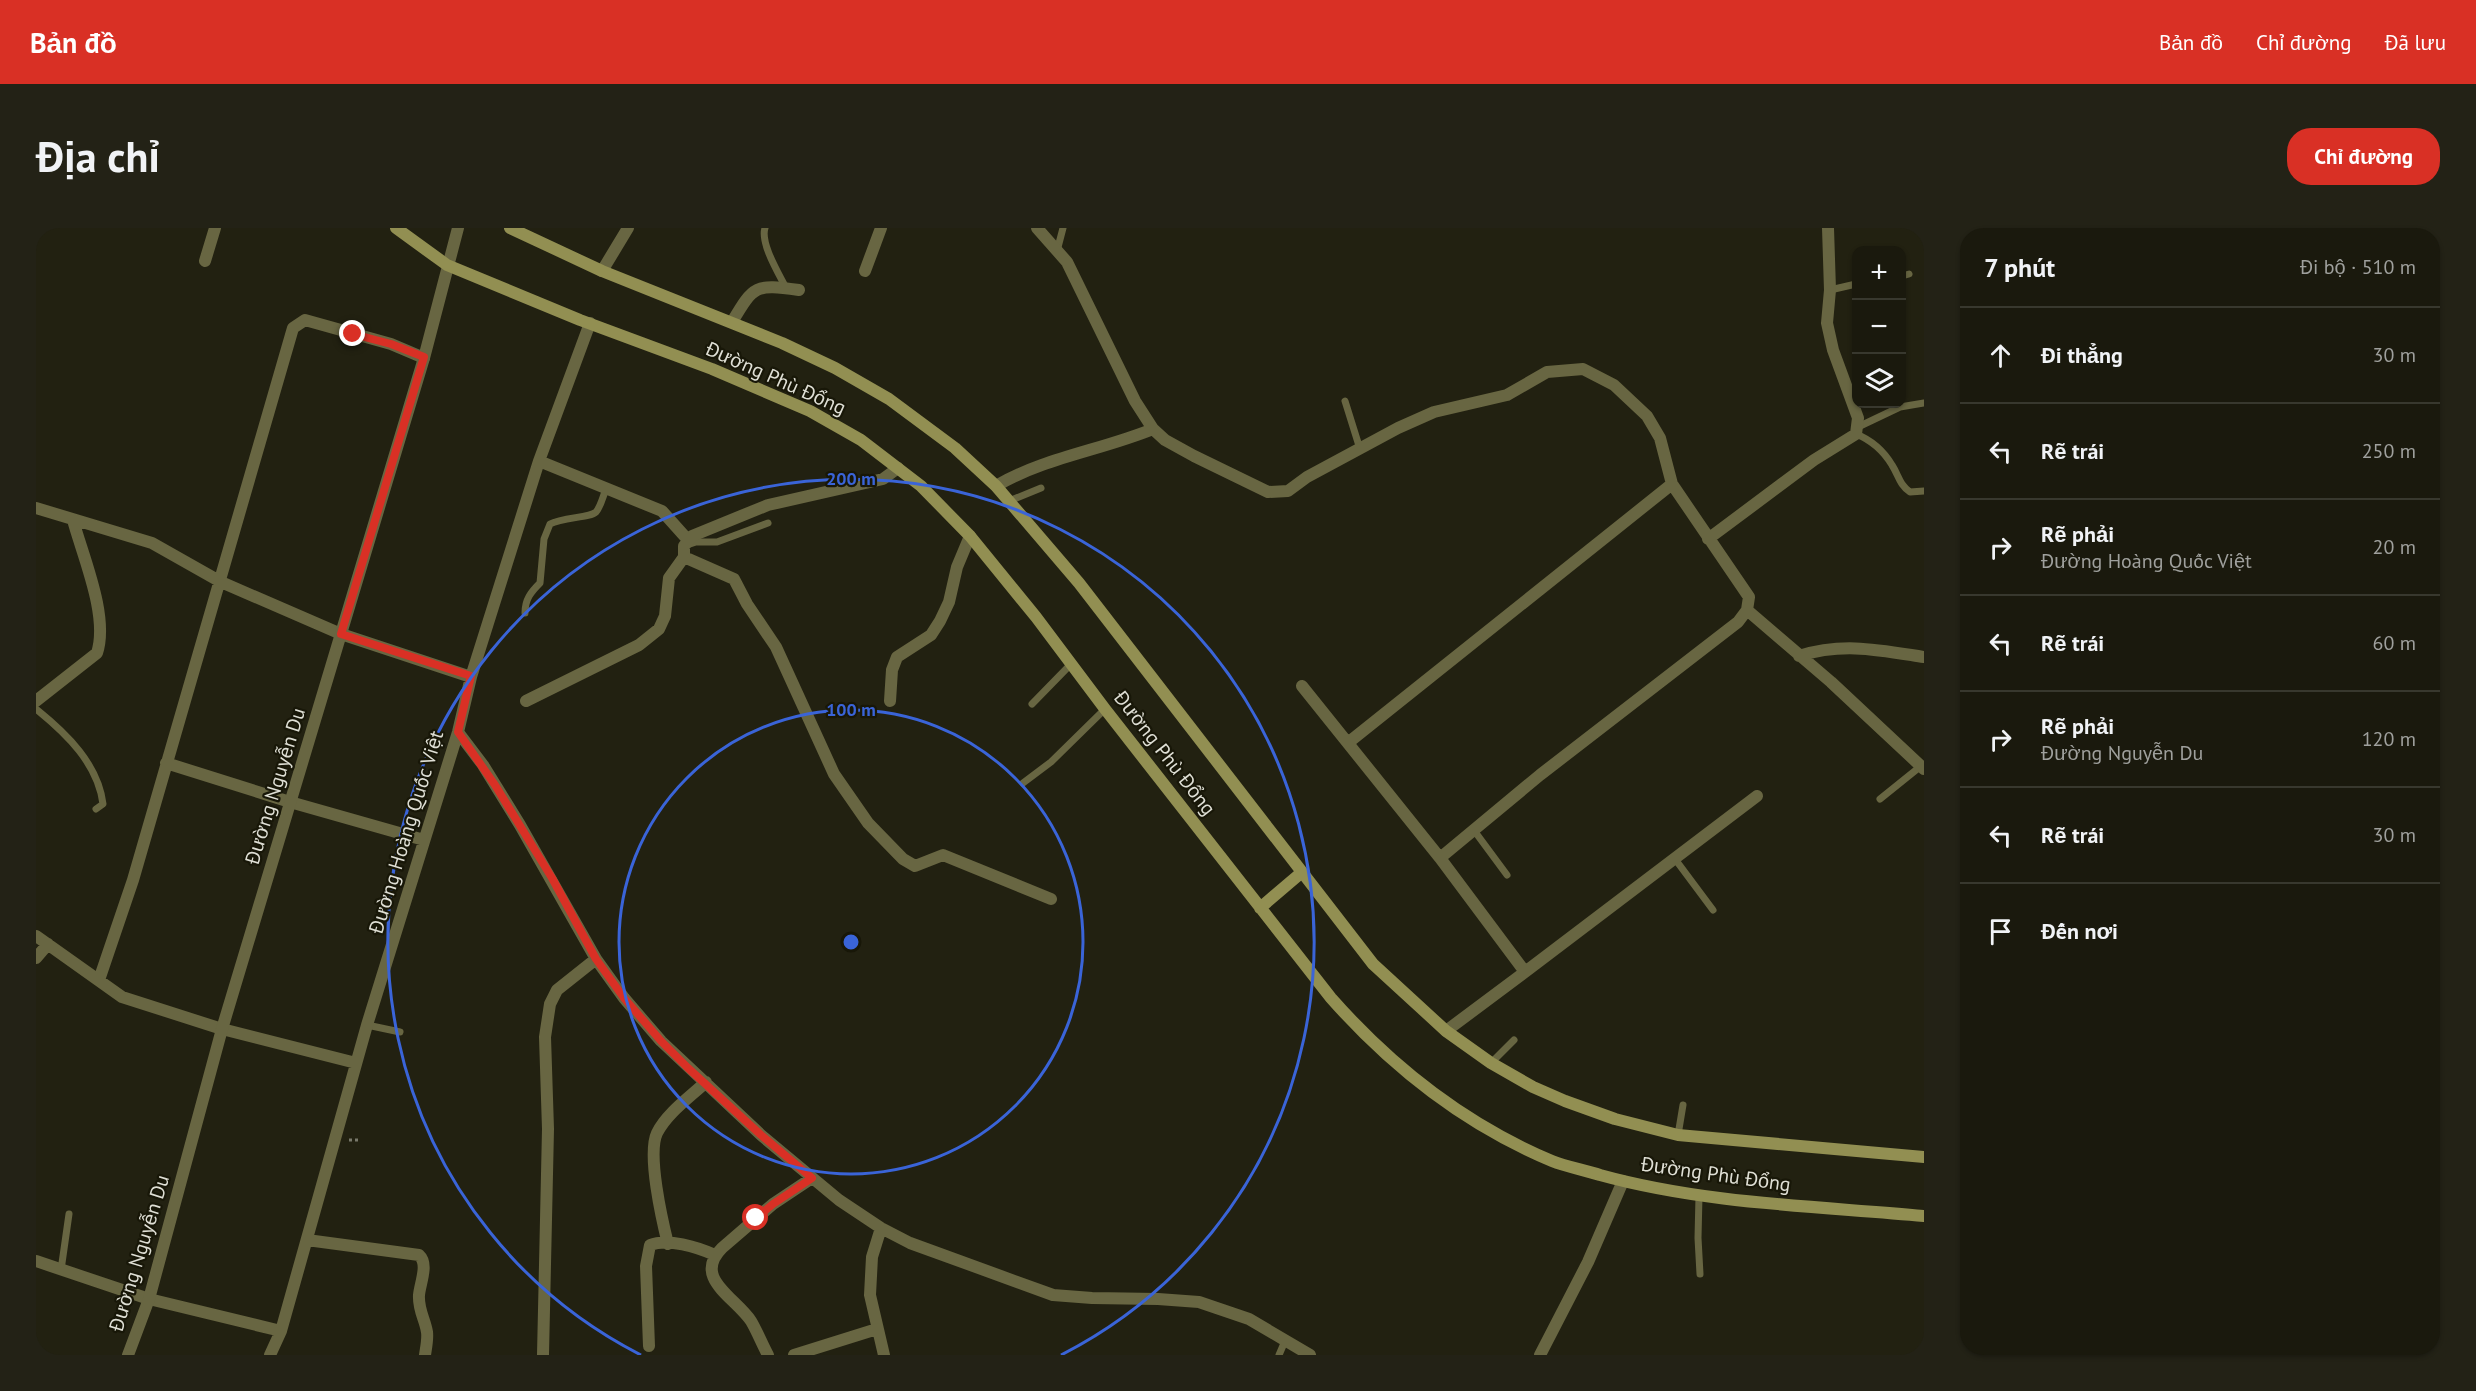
<!DOCTYPE html>
<html lang="vi">
<meta charset="utf-8">
<style>
body{margin:0;font-family:"PT Sans",sans-serif;background:#232216;color:#f1f3f6}
.controls{position:absolute;right:18px;top:18px;display:grid;overflow:hidden;border-radius:12px;box-shadow:0 2px 4px #0004}
.controls button{width:54px;height:54px;display:grid;place-items:center;padding:0;border:0;border-bottom:2px solid #38382e;background:#1a190d;color:#f1f3f6;font:30px sans-serif}
.stop{position:absolute;width:18px;height:18px;margin:-14px;border:4px solid #d93025;border-radius:50%;background:#fff}
.stop.end{background:#d93025;border-color:#fff;box-shadow:0 2px 6px #0008}
.list{margin:0;padding:0;list-style:none}
h2{display:flex;justify-content:space-between;align-items:center;height:78px;margin:0;padding:0 24px;font-size:26px}
h2 small{font-size:20px;font-weight:400;color:#9fa09d}
.list li{display:grid;grid-template-columns:39px 1fr auto;gap:18px;align-items:center;box-sizing:border-box;height:96px;padding:0 24px;border-top:2px solid #38382e}
.list b{display:block;font-size:22px;white-space:nowrap}
.list p{margin:0;font-size:20px;white-space:nowrap;color:#9fa09d}
.list em{font-size:20px;font-style:normal;color:#9fa09d}
.icon{flex:none;width:33px;height:33px;fill:none;stroke:currentColor;stroke-width:2;stroke-linecap:round;stroke-linejoin:round}
.map{position:relative;flex:none;width:1888px;height:1127px;overflow:hidden;border-radius:24px}
header{display:flex;align-items:center;gap:36px;box-sizing:border-box;height:84px;padding:0 30px;background:#d93025;color:#fff}
header strong{font-size:28px}
nav{display:flex;gap:33px;margin-inline-start:auto;font-size:21px}
.intro{display:flex;align-items:center;justify-content:space-between;box-sizing:border-box;height:144px;padding:0 36px}
h1{margin:0;font-size:42px}
.button{padding:15px 27px;border-radius:24px;background:#d93025;color:#fff;font-size:21px;font-weight:700}
main{display:flex;gap:36px;padding:0 36px}
aside{flex:1;background:#1a190d;border-radius:24px;box-shadow:0 2px 4px #0004}
.map>svg:first-child{display:block}
.lines{fill:none;stroke-linecap:round;stroke-linejoin:round}
.path{stroke:#78786b;stroke-width:3;stroke-dasharray:3 3;stroke-linecap:butt}
.service{stroke:#686642;stroke-width:7}
.minor{stroke:#686642;stroke-width:12}
.tertiary{stroke:#686642;stroke-width:12}
.secondary{stroke:#928f52;stroke-width:12}
.route{stroke:#d93025;stroke-width:8}
.ring{fill:none;stroke:#3a64d8;stroke-width:3}
.labels{text-anchor:middle;dominant-baseline:central;stroke-width:4.5;stroke-linejoin:round;paint-order:stroke}
.street-label{font-size:20px;fill:#dfdfd5;stroke:#181708}
.centre{fill:#3a64d8;stroke:#181708;stroke-width:3}
.ring-label{font-size:18px;text-anchor:middle;font-weight:bold;fill:#3a64d8;stroke:#181708;stroke-width:4.5;stroke-linejoin:round;paint-order:stroke}
</style>
<header>
<strong>Bản đồ</strong>
<nav><a>Bản đồ</a><a>Chỉ đường</a><a>Đã lưu</a></nav>
</header>
<div class="intro"><h1>Địa chỉ</h1><a class="button">Chỉ đường</a></div>
<main>
<div class="map">
<svg width="1888" height="1127" viewBox="0 0 1888 1127">
<rect width="100%" height="100%" fill="#222111"/>
<g class="lines">
<path class="path" d="M313,912H325"/>
<path class="service" d="M729,0C724,15 743,46 750,60
M1021,23L1027,0
M1866,48L1873,46
M1794,62L1820,56
M1309,173L1324,221
M1822,199L1864,179L1888,175
M1820,206C1835,212 1847,222 1856,237C1863,248 1863,256 1874,264L1888,263
M973,273L1005,260
M651,317L660,314H681L732,295
M489,385C489,371 495,364 504,355L508,311L514,296C527,289 554,290 560,284C565,278 567,268 570,261
M996,476L1035,436
M0,481C31,506 62,536 67,576L60,581
M987,555L1015,534L1069,481
M1844,571L1885,538
M1437,601L1471,647
M1639,631L1677,682
M331,797L364,804
M1455,835L1478,812
M1642,907L1647,877
M1663,968L1662,1010L1664,1046
M25,1042L33,986
M1243,1127L1249,1113"/>
<path class="minor" d="M1001,0L1031,34L1099,173L1117,201L1129,212L1158,228L1232,264L1252,263L1271,249L1362,200L1398,184L1471,167L1511,144L1547,141L1578,157L1611,188L1624,210L1636,256L1713,369L1711,382L1702,394L1504,547L1404,630L1489,744L1410,803
M169,33L179,0
M566,43L592,0
M829,43L845,0
M696,94C718,57 719,56 763,62
M503,233L626,283L652,312
M960,258C1007,230 1066,222 1117,201
M0,280L116,315L185,354L305,406L435,449
M1672,311L1778,232L1820,206L1822,190L1797,122L1791,95L1794,62L1792,0
M648,329L698,351L711,376L740,419L798,546L832,595L867,631L879,638L907,627L1015,671
M1711,382L1795,454L1888,541
M1763,428C1807,414 1843,422 1888,429
M1266,458L1404,630
M0,473L61,425C73,388 47,329 37,292
M490,473L603,417L623,401L629,388L633,350L648,329V318L656,308L732,277L847,251L862,240
M854,473L856,442L861,429L895,407L904,393L913,374L921,339L934,308
M422,504L447,537L484,597L560,731L588,770L625,813L725,907L803,972L845,1000L874,1015L1017,1067L1056,1070L1122,1071L1163,1074L1213,1091L1274,1127
M1313,514L1636,256
M130,535L254,574L388,612
M0,708L86,769L186,801L320,835
M0,730L12,716
M1489,744L1721,568
M63,752L97,652L257,100L269,92L355,116L388,130
M845,1000L836,1029L834,1067L848,1127
M271,1012L383,1027C393,1036 384,1055 383,1067C382,1082 389,1091 391,1104C392,1111 390,1120 389,1127
M632,1016C626,992 611,926 621,905C631,885 654,869 670,854
M0,1033L113,1071L245,1103
M613,1118L610,1038L614,1017C632,1010 661,1019 679,1027
M234,1127L245,1103L331,797L422,504L435,449L503,233L554,95
M507,1127L512,901L509,809L514,776L521,762L560,731
M732,1127C726,1116 721,1103 715,1093C699,1069 656,1050 686,1020L737,976L776,950
M758,1127L841,1101
M1504,1127L1552,1034L1587,953"/>
<path class="tertiary" d="M92,1127L113,1071L186,801L388,130L422,0"/>
<path class="secondary" d="M360,0L411,37L544,92L676,141L774,183L825,212L885,258L934,308L1000,389L1069,481L1295,770C1356,839 1430,897 1516,933C1531,939 1549,942 1564,947C1669,976 1780,978 1888,988
M474,0L566,43L746,115L799,140L853,171L919,220L960,258L1043,355L1337,736L1410,803L1455,835L1497,859L1529,873L1579,891L1642,907L1888,929
M1224,680L1265,645"/>
</g>
<g class="lines">
<path class="route" d="M317,106L355,116L388,129L305,406L435,448L422,504L459,557L516,650L560,731L588,770L625,813L652,840L725,907L776,950L737,976L720,990"/>
</g>
<g class="ring">
<circle cx="815" cy="714" r="232"/>
<path d="M605 1127A463 463 0 1 1 1025 1127"/>
</g>
<g class="labels">
<g class="street-label">
<text transform="translate(740 150) rotate(24)">Đường Phù Đổng</text>
<text transform="translate(1129 525) rotate(52)">Đường Phù Đổng</text>
<text transform="translate(239 558) rotate(-73)">Đường Nguyễn Du</text>
<text transform="translate(370 604) rotate(-73)">Đường Hoàng Quốc Việt</text>
<text transform="translate(1680 946) rotate(8)">Đường Phù Đổng</text>
<text transform="translate(103 1025) rotate(-73)">Đường Nguyễn Du</text>
</g>
</g>
<circle cx="815" cy="714" r="9" class="centre"/>
<g class="ring-label">
<text x="815" y="257">200 m</text>
<text x="815" y="488">100 m</text>
</g>
</svg>
<div class="controls">
<button>+</button>
<button>−</button>
<button><svg class="icon" aria-label="layers" viewBox="0 0 24 24"><path d="M12 4l9 5-9 5-9-5zM3 14l9 5 9-5"/></svg></button>
</div>
<div class="stop" style="left:720px;top:990px"></div>
<div class="stop end" style="left:317px;top:106px"></div>
</div>
<aside>
<h2>7 phút<small>Đi bộ · 510 m</small></h2>
<ul class="list">
<li><svg class="icon" aria-label="ahead" viewBox="0 0 24 24"><path d="M12 20V5M6 11l6-6 6 6"/></svg><div><b>Đi thẳng</b></div><em>30 m</em></li>
<li><svg class="icon" aria-label="left" viewBox="0 0 24 24"><path d="M17 20v-9H6M10 6l-5 5 5 5"/></svg><div><b>Rẽ trái</b></div><em>250 m</em></li>
<li><svg class="icon" aria-label="right" viewBox="0 0 24 24"><path d="M7 20v-9h11M14 6l5 5-5 5"/></svg><div><b>Rẽ phải</b><p>Đường Hoàng Quốc Việt</p></div><em>20 m</em></li>
<li><svg class="icon" aria-label="left" viewBox="0 0 24 24"><path d="M17 20v-9H6M10 6l-5 5 5 5"/></svg><div><b>Rẽ trái</b></div><em>60 m</em></li>
<li><svg class="icon" aria-label="right" viewBox="0 0 24 24"><path d="M7 20v-9h11M14 6l5 5-5 5"/></svg><div><b>Rẽ phải</b><p>Đường Nguyễn Du</p></div><em>120 m</em></li>
<li><svg class="icon" aria-label="left" viewBox="0 0 24 24"><path d="M17 20v-9H6M10 6l-5 5 5 5"/></svg><div><b>Rẽ trái</b></div><em>30 m</em></li>
<li><svg class="icon" aria-label="arrive" viewBox="0 0 24 24"><path d="M6 21V4h12l-3 4 3 4H6"/></svg><div><b>Đến nơi</b></div></li>
</ul>
</aside>
</main>
